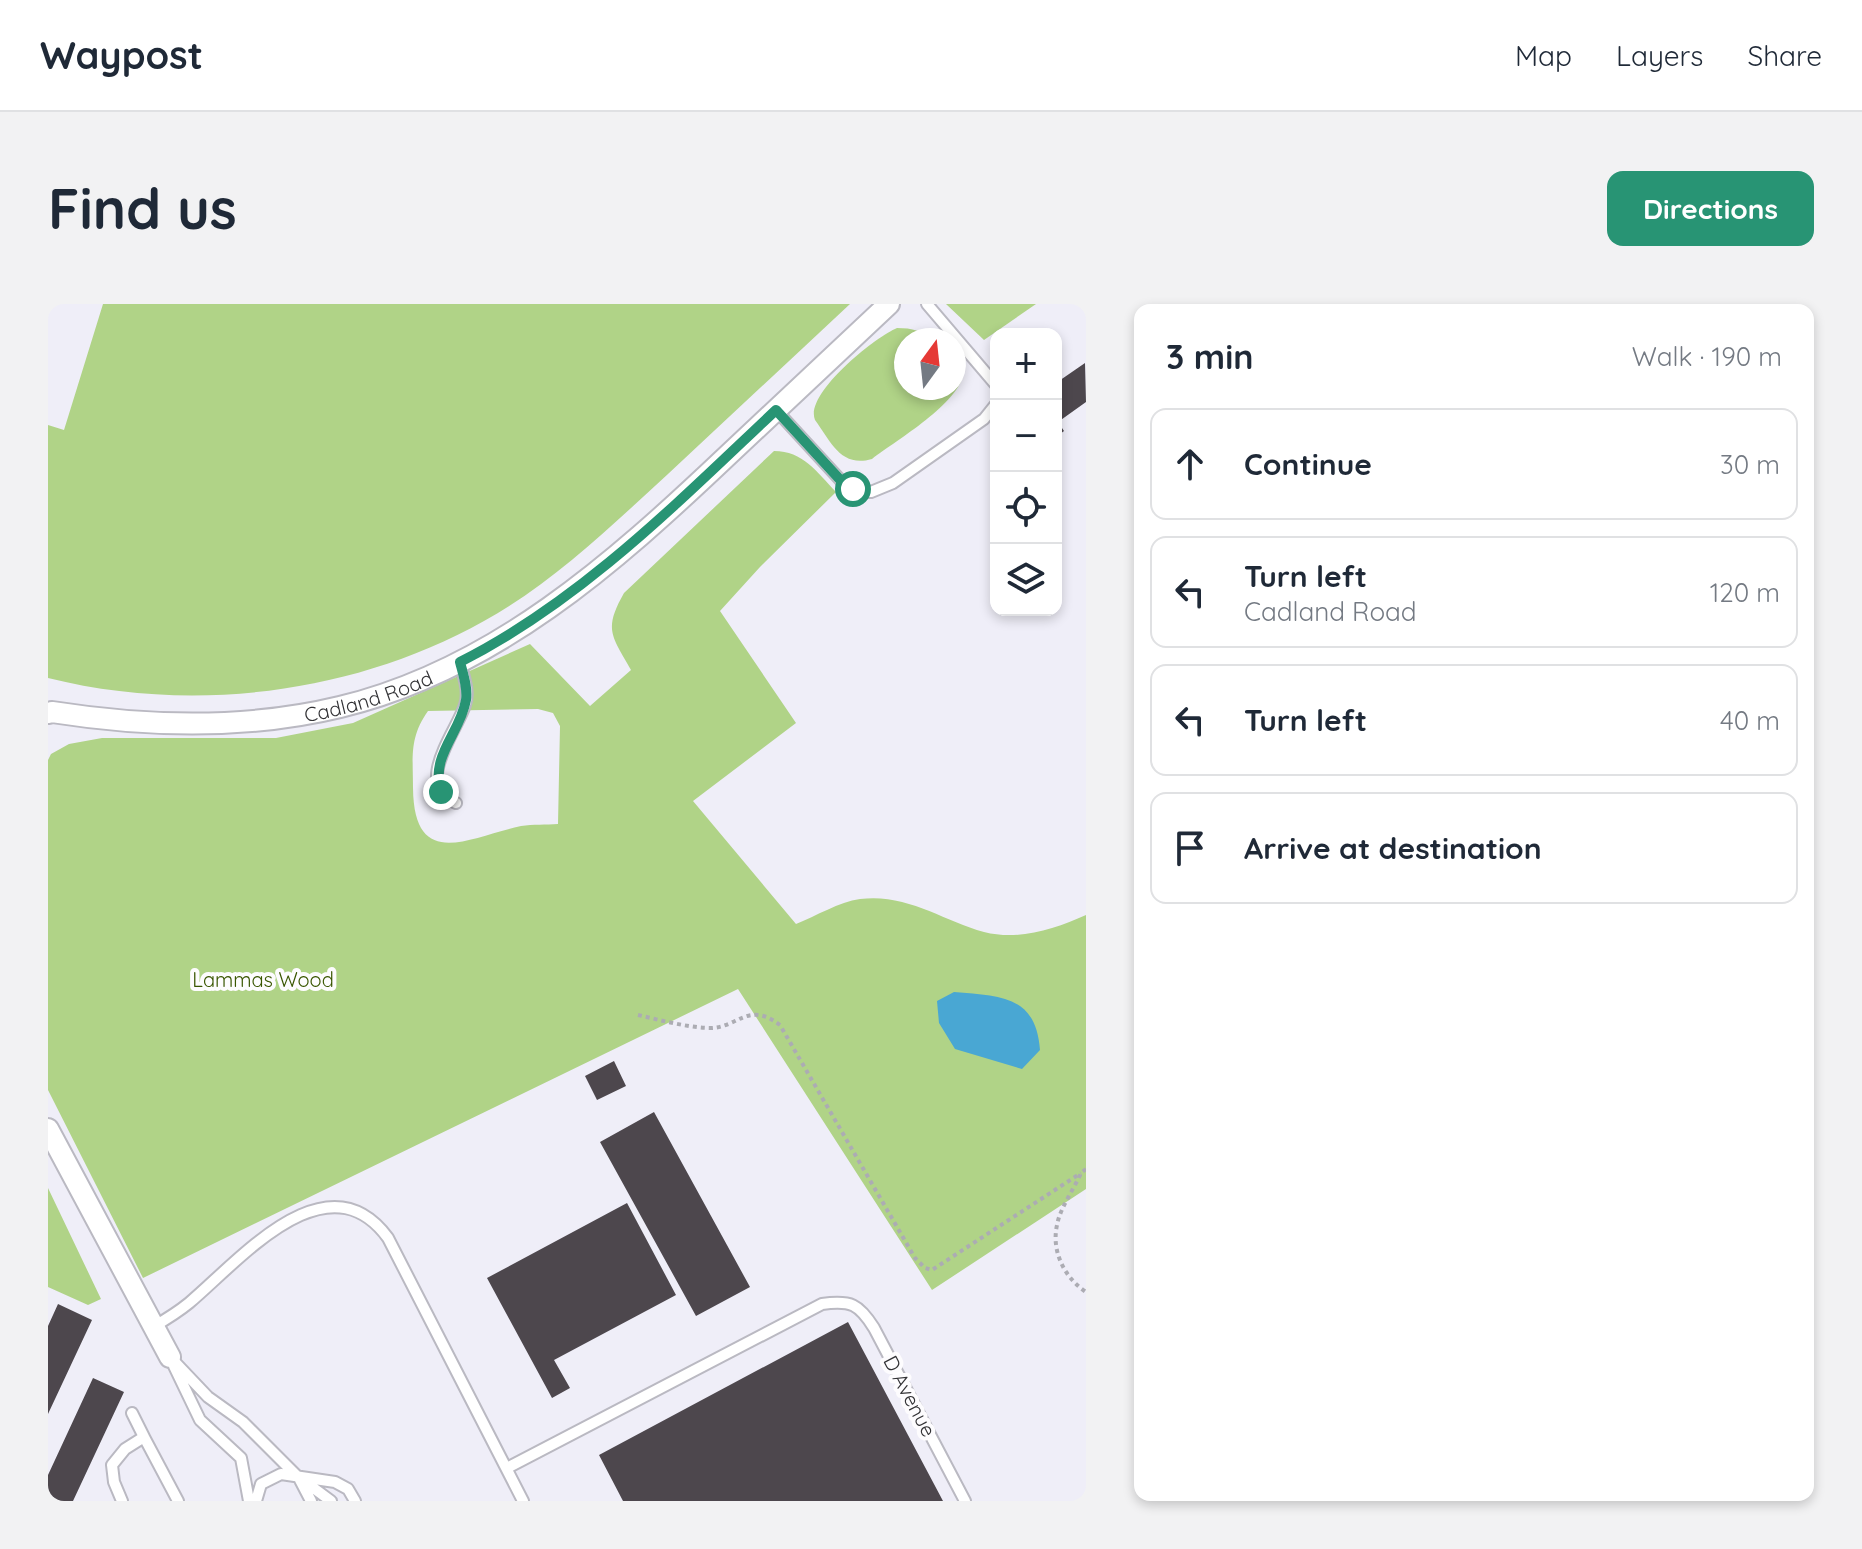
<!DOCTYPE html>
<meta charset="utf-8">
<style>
body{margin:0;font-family:Quicksand,sans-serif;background:#f2f2f3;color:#1f2937}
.controls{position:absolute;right:24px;top:24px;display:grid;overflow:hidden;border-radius:16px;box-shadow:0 4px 12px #0003}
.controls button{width:72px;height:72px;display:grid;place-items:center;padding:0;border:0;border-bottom:2px solid #e0e1e3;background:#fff;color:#1f2937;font:40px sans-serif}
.compass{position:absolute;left:846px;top:24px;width:72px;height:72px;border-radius:50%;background:#fff;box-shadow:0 4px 12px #0003;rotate:15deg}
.stop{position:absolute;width:24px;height:24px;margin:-18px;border:6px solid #289474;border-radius:50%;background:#fff}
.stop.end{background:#289474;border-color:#fff;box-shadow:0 2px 8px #0008}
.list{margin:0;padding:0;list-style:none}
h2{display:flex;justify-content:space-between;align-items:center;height:104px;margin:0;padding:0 32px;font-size:34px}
h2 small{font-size:26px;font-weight:400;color:#747a83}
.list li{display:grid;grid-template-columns:52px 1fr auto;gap:24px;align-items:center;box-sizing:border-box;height:112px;margin:0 16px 16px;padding:0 16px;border:2px solid #e0e1e3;border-radius:16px}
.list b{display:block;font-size:30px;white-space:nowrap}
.list p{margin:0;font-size:26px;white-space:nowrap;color:#747a83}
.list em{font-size:26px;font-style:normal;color:#747a83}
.icon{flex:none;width:44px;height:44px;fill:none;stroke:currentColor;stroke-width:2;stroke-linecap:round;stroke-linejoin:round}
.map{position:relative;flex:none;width:1038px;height:1197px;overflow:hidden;border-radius:16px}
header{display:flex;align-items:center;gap:48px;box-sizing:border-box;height:112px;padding:0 40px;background:#fff;border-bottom:2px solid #e0e1e3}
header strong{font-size:38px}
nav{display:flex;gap:44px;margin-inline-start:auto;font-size:28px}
.intro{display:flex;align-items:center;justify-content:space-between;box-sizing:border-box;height:192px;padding:0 48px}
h1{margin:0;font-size:56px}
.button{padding:20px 36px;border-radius:16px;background:#289474;color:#fff;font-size:28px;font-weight:700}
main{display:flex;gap:48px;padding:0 48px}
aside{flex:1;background:#fff;border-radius:16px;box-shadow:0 4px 12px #0003}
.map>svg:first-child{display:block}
.green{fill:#b0d387;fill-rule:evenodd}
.water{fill:#49a7d3}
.building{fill:#4d474d}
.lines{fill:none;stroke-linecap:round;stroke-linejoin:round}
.service-casing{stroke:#bab9c2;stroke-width:14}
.minor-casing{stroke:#bab9c2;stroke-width:24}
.path{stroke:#acacb3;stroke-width:4;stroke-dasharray:4 4;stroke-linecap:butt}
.service{stroke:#fff;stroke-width:10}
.minor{stroke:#fff;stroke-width:20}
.route{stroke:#289474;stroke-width:10}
.labels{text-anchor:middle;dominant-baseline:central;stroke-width:8;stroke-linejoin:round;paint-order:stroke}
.street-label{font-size:20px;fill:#323235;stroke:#fdfcfe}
.park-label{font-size:20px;fill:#395600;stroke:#fdfcfe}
</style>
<header>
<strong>Waypost</strong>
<nav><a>Map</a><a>Layers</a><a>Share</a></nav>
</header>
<div class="intro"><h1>Find us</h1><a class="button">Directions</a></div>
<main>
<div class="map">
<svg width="1038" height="1197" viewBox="0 0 1038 1197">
<rect width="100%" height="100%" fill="#efeef8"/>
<path class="green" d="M55,0H802C741,57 681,113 620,170C562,223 505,279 436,317C306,390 144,410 0,374V121L16,126Z
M898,0H988L936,36Z
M849,24C864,24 875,27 887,36H858V84H906V53L916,68C911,100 850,135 824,155C793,164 783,138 767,116C756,90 827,33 849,24Z
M726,147C755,147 769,168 788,188L712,263L672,307L748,419L645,497L748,620C768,612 791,598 812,595C858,589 894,616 936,628C971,637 1007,625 1038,611V885L884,986L690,685L95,974L0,786V456L3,450L21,440L54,434H228L305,419L482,340L542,402L583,366C564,332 555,326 576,289ZM490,405L505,409L512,422L510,520C498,521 485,520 473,522C421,533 366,568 365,484C365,453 361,434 380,407Z
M0,884L53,995L40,1001L0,983Z"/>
<path class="water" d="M906,688C952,692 988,691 992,746L974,765L907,745L891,719L889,697Z"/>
<path class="building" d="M1037,59L1038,98L1010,118L1016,127L1008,133V79Z
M566,757L578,782L549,796L537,772Z
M606,808L702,983L648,1012L552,838Z
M579,899L628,991L506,1056L522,1084L504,1094L439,974Z
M10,1000L44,1016L0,1110V1022Z
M800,1018L895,1197H575L551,1151Z
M45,1074L76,1088L25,1197H0V1171Z"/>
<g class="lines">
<g class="service-casing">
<path id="service" d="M879,0L948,81
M728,106L796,180L813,188H823L845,179L936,115L948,100
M408,499C364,481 409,427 417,401C422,387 415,371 412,358
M105,1023C117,1016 130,1008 141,999C191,957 279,851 340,934L475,1197
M122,1053L160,1093L195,1118L248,1171L283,1197
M126,1062L152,1116L193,1154L201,1197
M84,1109L96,1133
M459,1164L774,1000C803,996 811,1000 826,1024L917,1197
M252,1176L263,1197
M74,1197L66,1178L64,1161L77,1145L96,1133L130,1197
M208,1197L213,1180L233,1170L287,1178L300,1185L307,1197"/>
</g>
<g class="minor-casing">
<g id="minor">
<path id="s1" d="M0,409L4,408C100,423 197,426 292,403C446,366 566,259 678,153C732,102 786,51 841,0"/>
<path d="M0,825L122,1053"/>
</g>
</g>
<path class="path" d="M590,711C612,716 637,723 660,724C690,725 699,696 732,721L867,954L877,964L884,966L1033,869
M1038,865L1033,869C1026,885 1012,904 1009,921C1003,948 1017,974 1038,988"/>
<use href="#service" class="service"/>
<use href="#minor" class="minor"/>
</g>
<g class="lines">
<path class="route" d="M393,488C382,451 412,430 418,396C420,384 415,370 412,358C533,297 630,198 728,106L796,180L805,185"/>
</g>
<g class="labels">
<g class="street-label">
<text stroke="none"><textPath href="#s1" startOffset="324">Cadland Road</textPath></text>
<text transform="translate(862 1092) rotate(62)">D Avenue</text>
</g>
<g class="park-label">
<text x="215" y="675">Lammas Wood</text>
</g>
</g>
</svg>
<div class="controls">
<button>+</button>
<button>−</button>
<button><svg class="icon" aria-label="locate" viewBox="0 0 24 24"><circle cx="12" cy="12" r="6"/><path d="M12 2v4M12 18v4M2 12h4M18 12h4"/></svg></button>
<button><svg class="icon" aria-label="layers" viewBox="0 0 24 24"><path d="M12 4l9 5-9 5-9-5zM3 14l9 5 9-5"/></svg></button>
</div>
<svg class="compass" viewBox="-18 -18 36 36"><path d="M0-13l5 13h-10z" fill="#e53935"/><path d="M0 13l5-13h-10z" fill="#747a83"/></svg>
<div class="stop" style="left:805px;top:185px"></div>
<div class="stop end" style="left:393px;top:488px"></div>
</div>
<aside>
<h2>3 min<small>Walk · 190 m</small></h2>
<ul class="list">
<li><svg class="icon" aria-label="ahead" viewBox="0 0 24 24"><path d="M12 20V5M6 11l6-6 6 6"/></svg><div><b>Continue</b></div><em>30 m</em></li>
<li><svg class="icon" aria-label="left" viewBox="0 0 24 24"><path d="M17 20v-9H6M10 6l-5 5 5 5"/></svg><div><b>Turn left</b><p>Cadland Road</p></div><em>120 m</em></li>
<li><svg class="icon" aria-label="left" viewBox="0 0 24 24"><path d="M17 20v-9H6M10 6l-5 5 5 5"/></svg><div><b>Turn left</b></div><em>40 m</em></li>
<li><svg class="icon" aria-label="arrive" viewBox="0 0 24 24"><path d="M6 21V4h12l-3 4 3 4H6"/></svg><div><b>Arrive at destination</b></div></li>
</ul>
</aside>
</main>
